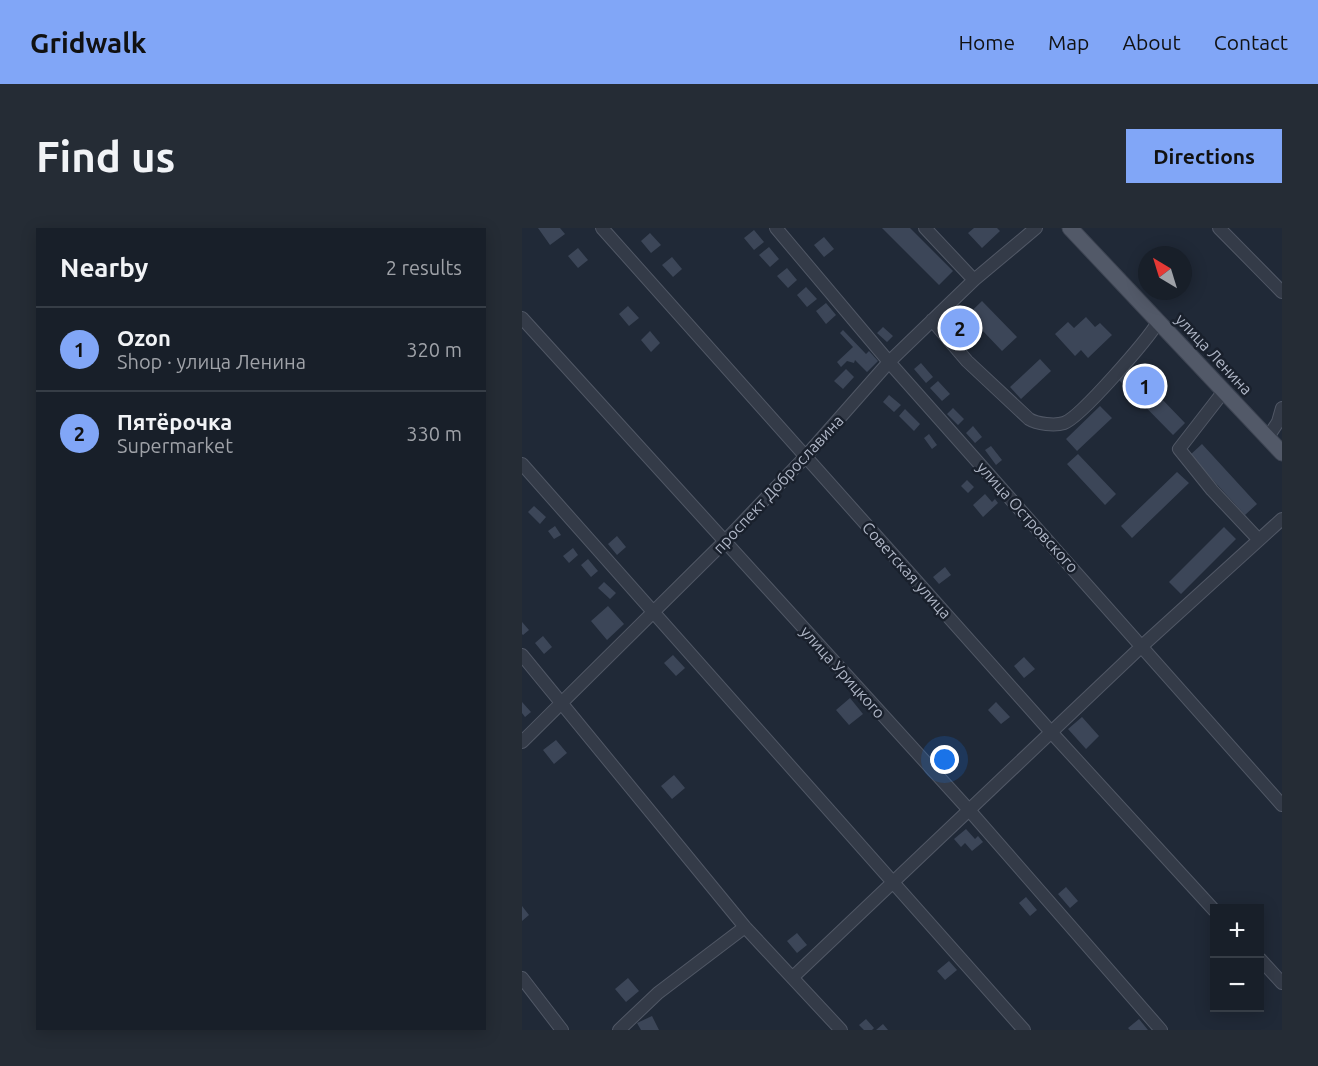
<!DOCTYPE html>
<meta charset="utf-8">
<style>
body{margin:0;font-family:Ubuntu,sans-serif;background:#252c35;color:#f1f3f6}
.controls{position:absolute;right:18px;bottom:18px;display:grid;overflow:hidden;border-radius:0px;box-shadow:0 3px 15px #0003}
.controls button{width:54px;height:54px;display:grid;place-items:center;padding:0;border:0;border-bottom:2px solid #363d46;background:#181f29;color:#f1f3f6;font:30px sans-serif}
.compass{position:absolute;left:616px;top:18px;width:54px;height:54px;border-radius:50%;background:#181f29;box-shadow:0 3px 15px #0003;rotate:322deg}
.you{position:absolute;left:423px;top:532px;width:21px;height:21px;margin:-15px;border:4px solid #fff;border-radius:50%;background:#1a73e8;box-shadow:0 0 0 9px #1a73e833}
.badge{display:grid;place-items:center;width:39px;height:39px;border-radius:50%;background:#81a6f7;color:#111;font-size:20px;font-weight:700}
.pin{position:absolute;translate:-50% -50%;border:3px solid #fff;box-shadow:0 2px 6px #0006}
.list{margin:0;padding:0;list-style:none}
h2{display:flex;justify-content:space-between;align-items:center;height:78px;margin:0;padding:0 24px;font-size:26px}
h2 small{font-size:20px;font-weight:400;color:#9fa2a8}
.list li{display:grid;grid-template-columns:39px 1fr auto;gap:18px;align-items:center;box-sizing:border-box;height:84px;padding:0 24px;border-top:2px solid #363d46}
.list b{display:block;font-size:22px;white-space:nowrap}
.list p{margin:0;font-size:20px;white-space:nowrap;color:#9fa2a8}
.list em{font-size:20px;font-style:normal;color:#9fa2a8}
.map{position:relative;flex:none;width:760px;height:802px;overflow:hidden;border-radius:0px}
header{display:flex;align-items:center;gap:36px;box-sizing:border-box;height:84px;padding:0 30px;background:#81a6f7;color:#111}
header strong{font-size:28px}
nav{display:flex;gap:33px;margin-inline-start:auto;font-size:21px}
.intro{display:flex;align-items:center;justify-content:space-between;box-sizing:border-box;height:144px;padding:0 36px}
h1{margin:0;font-size:42px}
.button{padding:15px 27px;border-radius:0px;background:#81a6f7;color:#111;font-size:21px;font-weight:700}
main{display:flex;gap:36px;padding:0 36px}
aside{flex:1;background:#181f29;border-radius:0px;box-shadow:0 3px 15px #0003}
.map>svg:first-child{display:block}
.building{fill:#3c4658}
.lines{fill:none;stroke-linecap:round;stroke-linejoin:round}
.minor-casing{stroke:#515866;stroke-width:14}
.major-casing{stroke:#3d4452;stroke-width:17}
.minor{stroke:#343b48;stroke-width:12}
.major{stroke:#525968;stroke-width:15}
.labels{text-anchor:middle;dominant-baseline:central;stroke-width:5;stroke-linejoin:round;paint-order:stroke}
.street-label{font-size:16px;fill:#aeb5c5;stroke:#19202c}
</style>
<header>
<strong>Gridwalk</strong>
<nav><a>Home</a><a>Map</a><a>About</a><a>Contact</a></nav>
</header>
<div class="intro"><h1>Find us</h1><a class="button">Directions</a></div>
<main>
<aside>
<h2>Nearby<small>2 results</small></h2>
<ul class="list">
<li><span class="badge">1</span><div><b>Ozon</b><p>Shop · улица Ленина</p></div><em>320 m</em></li>
<li><span class="badge">2</span><div><b>Пятёрочка</b><p>Supermarket</p></div><em>330 m</em></li>
</ul>
</aside>
<div class="map">
<svg width="760" height="802" viewBox="0 0 760 802">
<rect width="100%" height="100%" fill="#202937"/>
<path class="building" d="M16,0H38L43,6L28,17Z
M360,0H388L431,43L417,57Z
M452,0H475L478,3L460,20L446,5Z
M232,2L242,14L232,22L222,10Z
M128,5L139,17L129,25L119,13Z
M302,9L312,21L302,29L292,17Z
M247,19L257,31L248,39L237,27Z
M56,20L66,32L56,40L46,28Z
M150,29L160,41L151,49L140,37Z
M265,40L275,52L266,60L255,48Z
M284,59L295,71L285,79L275,67Z
M460,73L495,109L480,123L461,103L444,120L428,104Z
M304,75L314,87L304,96L294,83Z
M106,78L117,90L107,98L97,86Z
M564,89L573,99L578,95L590,107L566,130L559,122L553,128L533,106L546,94L552,100Z
M361,99L371,108L365,114L355,105Z
M321,102L344,126L347,123L356,133L345,144L333,132L332,135L325,133L319,139L315,134L331,119L318,105Z
M128,103L138,115L129,124L119,112Z
M518,131L529,143L499,171L488,159Z
M399,135L411,149L404,155L392,141Z
M610,140L663,195L651,207L597,152Z
M324,141L332,149L321,161L312,153Z
M416,153L428,166L420,173L408,160Z
M367,167L379,177L372,184L361,174Z
M578,178L590,190L555,223L544,211Z
M431,180L442,191L436,197L425,186Z
M383,181L398,196L392,203L377,188Z
M451,198L460,209L453,215L444,205Z
M407,206L415,217L410,221L402,210Z
M680,216L735,276L723,287L668,227Z
M469,218L480,232L474,237L463,222Z
M556,226L594,266L583,277L545,236Z
M655,244L667,255L610,310L599,298Z
M445,252L452,259L446,265L439,258Z
M463,266L470,274L473,271L476,275L461,289L451,277Z
M12,278L24,289L18,296L6,284Z
M33,298L39,307L32,311L26,303Z
M702,299L714,311L659,366L647,354Z
M95,308L104,319L95,327L86,316Z
M51,320L56,327L47,335L41,328Z
M66,331L76,343L69,349L59,337Z
M423,339L429,347L417,356L411,349Z
M82,354L94,365L88,371L76,360Z
M86,378L102,396L85,412L69,393Z
M0,394L7,402L1,407L0,406Z
M21,408L30,419L22,426L13,415Z
M151,427L163,440L154,448L142,435Z
M502,429L513,441L502,450L492,438Z
M328,470L341,486L327,497L314,482Z
M0,474L9,484L3,489L0,485Z
M474,474L488,489L479,496L466,482Z
M560,489L577,508L564,521L546,501Z
M34,512L45,525L32,536L21,522Z
M152,547L163,560L150,571L139,558Z
M444,601L453,611L456,608L461,614L450,623L443,615L439,619L432,611Z
M544,659L556,673L548,680L536,666Z
M504,669L515,682L508,688L497,675Z
M0,678L7,687L0,693Z
M275,705L285,717L275,725L265,713Z
M427,733L435,742L423,752L415,743Z
M106,750L117,763L104,774L93,761Z
M130,788L137,802H119L115,795Z
M344,791L352,800L350,802H342L337,797Z
M617,791L626,802H608L606,800Z
M361,796L366,802H354Z"/>
<g class="lines">
<g class="minor-casing">
<path id="minor" d="M80,0L529,504L692,682
M254,0L367,134L760,577
M403,0L452,52
M697,0L760,64
M0,90L447,582L639,802
M410,92L445,133L507,191C515,196 533,198 542,195C559,189 626,111 636,94
M702,163L657,221L690,262L737,312
M746,209L756,194L760,180
M0,236L502,802
M0,427L223,699L319,802
M0,514L202,314L284,228L367,134L452,52L514,0
M738,731L760,755
M271,749L620,418L760,291
M0,750L40,802
M97,802L136,765L223,699"/>
</g>
<g class="major-casing">
<path id="major" d="M548,0L760,225"/>
</g>
<use href="#minor" class="minor"/>
<use href="#major" class="major"/>
</g>
<g class="labels">
<g class="street-label">
<text transform="translate(692 126) rotate(47)">улица Ленина</text>
<text transform="translate(256 256) rotate(-47)">проспект Доброславина</text>
<text transform="translate(506 289) rotate(48)">улица Островского</text>
<text transform="translate(385 342) rotate(48)">Советская улица</text>
<text transform="translate(321 444) rotate(48)">улица Урицкого</text>
</g>
</g>
</svg>
<div class="controls">
<button>+</button>
<button>−</button>
</div>
<svg class="compass" viewBox="-18 -18 36 36"><path d="M0-13l5 13h-10z" fill="#e53935"/><path d="M0 13l5-13h-10z" fill="#9fa2a8"/></svg>
<div class="you"></div>
<div class="pin badge" style="left:623px;top:158px">1</div>
<div class="pin badge" style="left:438px;top:100px">2</div>
</div>
</main>
